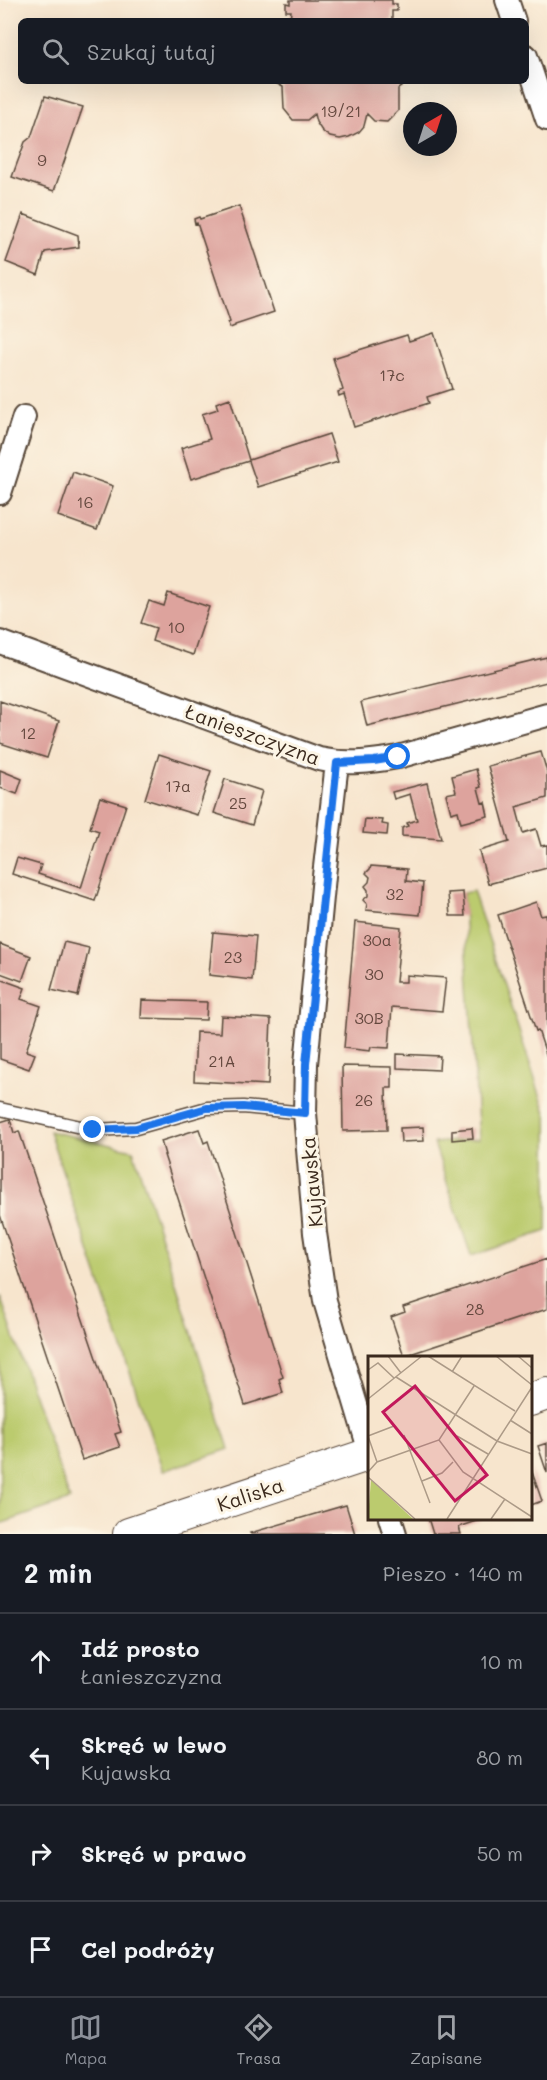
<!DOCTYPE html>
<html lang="pl">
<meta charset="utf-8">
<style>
body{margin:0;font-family:Mali,sans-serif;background:#242831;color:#f1f3f6}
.compass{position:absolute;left:403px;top:102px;width:54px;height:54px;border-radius:50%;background:#171b24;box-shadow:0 6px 24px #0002;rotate:39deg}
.stop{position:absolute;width:18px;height:18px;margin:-14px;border:4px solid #1a73e8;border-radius:50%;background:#fff}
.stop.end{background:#1a73e8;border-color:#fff;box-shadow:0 2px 6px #0008}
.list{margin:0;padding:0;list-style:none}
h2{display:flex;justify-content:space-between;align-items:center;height:78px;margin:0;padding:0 24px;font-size:26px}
h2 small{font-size:20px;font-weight:400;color:#9ea1a6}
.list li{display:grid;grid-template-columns:39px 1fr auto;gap:18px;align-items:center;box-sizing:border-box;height:96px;padding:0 24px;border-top:2px solid #363941}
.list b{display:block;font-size:22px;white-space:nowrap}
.list p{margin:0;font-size:20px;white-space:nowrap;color:#9ea1a6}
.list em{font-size:20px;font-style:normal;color:#9ea1a6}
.icon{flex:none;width:33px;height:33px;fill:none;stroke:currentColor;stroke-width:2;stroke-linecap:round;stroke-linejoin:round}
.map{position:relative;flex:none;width:547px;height:1534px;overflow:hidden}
.search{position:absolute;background:#171b24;box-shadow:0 6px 24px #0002;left:18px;right:18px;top:18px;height:66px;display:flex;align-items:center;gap:15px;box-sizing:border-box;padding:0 21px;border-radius:9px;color:#9ea1a6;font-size:22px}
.sheet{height:462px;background:#171b24}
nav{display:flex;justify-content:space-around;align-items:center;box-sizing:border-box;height:84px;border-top:2px solid #363941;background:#171b24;font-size:16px;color:#9ea1a6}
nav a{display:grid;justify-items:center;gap:3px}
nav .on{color:#8c9099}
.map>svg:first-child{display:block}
.green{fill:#bbcb6e;stroke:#7b7a46;stroke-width:1.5}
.building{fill:#dda39d}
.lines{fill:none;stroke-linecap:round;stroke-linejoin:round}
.lane-casing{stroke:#574638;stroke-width:15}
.street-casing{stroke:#574638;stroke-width:26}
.secondary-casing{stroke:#574638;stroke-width:34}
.lane{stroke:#fff;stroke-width:12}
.street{stroke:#fff;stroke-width:22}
.secondary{stroke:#fff;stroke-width:32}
.route{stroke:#1a73e8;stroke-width:8}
.labels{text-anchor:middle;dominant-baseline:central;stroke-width:6;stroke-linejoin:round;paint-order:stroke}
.number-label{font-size:16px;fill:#64483e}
.street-label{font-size:20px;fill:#3b2a1e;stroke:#fcf5e5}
.inset-road{fill:none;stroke:#ac9a87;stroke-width:1.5}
.view{fill:#c2185b;fill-opacity:0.15;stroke:#c2185b;stroke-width:3}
.inset-edge{fill:none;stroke:#3b2a1e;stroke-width:3}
</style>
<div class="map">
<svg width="547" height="1534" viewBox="0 0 547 1534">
<rect width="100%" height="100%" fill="#fcf5e5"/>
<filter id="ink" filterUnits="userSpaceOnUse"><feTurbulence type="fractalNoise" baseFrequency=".0167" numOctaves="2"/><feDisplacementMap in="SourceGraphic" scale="12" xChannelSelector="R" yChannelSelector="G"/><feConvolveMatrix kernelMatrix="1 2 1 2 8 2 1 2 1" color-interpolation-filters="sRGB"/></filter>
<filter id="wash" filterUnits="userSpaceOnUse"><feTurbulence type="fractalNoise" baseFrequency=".008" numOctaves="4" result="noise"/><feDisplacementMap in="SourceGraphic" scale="24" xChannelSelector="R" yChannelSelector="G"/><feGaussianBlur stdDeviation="1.35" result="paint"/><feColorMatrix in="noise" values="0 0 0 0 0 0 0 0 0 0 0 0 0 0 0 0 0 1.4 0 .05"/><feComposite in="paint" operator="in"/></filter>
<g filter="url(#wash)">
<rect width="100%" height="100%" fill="#f7e5cd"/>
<path class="green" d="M473,891L547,1116V1231L471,1256L434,1143L479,1139L463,893Z
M49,1131L133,1150L229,1449L163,1471Z
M0,1296L70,1500L0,1524Z"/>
<g id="blocks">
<path class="building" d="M290,0H392V4H397V11H392V21H290L291,11H286V3L290,4Z
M272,81H410L398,89V111L387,122L374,121L367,114L364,126L359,132L349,137L340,139L330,137L322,131L316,122L314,114L307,120H293L284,109L283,87Z
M45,96L83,107L54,191L12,177L25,142L31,137Z
M239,206L274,312L235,325V326L230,328L228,323L230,322L197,223L195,224L194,219L199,217L200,219Z
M23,214L78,235L79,247L45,252L38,275L6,262Z
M434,333L452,389L427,397L429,403L354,427L344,394L339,396L338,392L343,390L333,358L407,335L409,341Z
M230,398L249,460L329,434L338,462L258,487L249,461L191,479L181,448L210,439L202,414L218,409L216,403Z
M73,472L113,486L97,530L58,516Z
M168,593L209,607L193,655L152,641L156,628L141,623L149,601L164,606Z
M547,657V682L367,726L361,702Z
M0,701L59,721L47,758L0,743Z
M541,752L547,772V798L516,807L523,833L536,829L541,846L547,845V868L488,884L479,851L509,842L488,766Z
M159,754L211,771L197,815L145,799Z
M476,769L481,787L478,788L482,803L485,802L488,816L461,823L458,811L451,813L446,794L456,792L452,776Z
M0,770L22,779L17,794L0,788Z
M225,779L262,791L252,825L214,813Z
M427,783L441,839L402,836V828L408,826L407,823L417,820L410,794L394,799L392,792Z
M100,797L126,805L95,901L12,874L17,858L41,865L38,874L81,888L99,831L90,828Z
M365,819L383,820L382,824L388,825L387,835L363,833Z
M371,866L407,869L406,881L423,883L420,915L366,910L367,904L363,900L368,896V890L365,886L369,882L370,877L366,873L370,869Z
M463,892L465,916H450L448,893Z
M536,902L541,916L546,915L547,919V1057L538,1030L536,1031L498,915Z
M355,922L401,927L396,982H406V975L446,978L442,1011L392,1007L389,1048L371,1047L370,1051L344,1048Z
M213,932L256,936L252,980L209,975Z
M64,942L89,948L78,996L51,990Z
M0,944L31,956L22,981L0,973Z
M0,979L25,988L21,999L41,1006L26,1051L35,1054L29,1069L0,1059Z
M142,1000L207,1002L206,1020L141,1018Z
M221,1016L271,1019L268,1085L194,1081L196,1032L220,1033Z
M397,1054L440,1056L439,1070L397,1068Z
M342,1066L392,1067V1088H386L387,1130L343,1131Z
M10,1119L14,1133L19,1131L121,1432L115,1434L120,1447L82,1460L0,1215V1122Z
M423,1127L424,1141L401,1142L400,1128Z
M472,1128L473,1138L452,1140V1130Z
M199,1129L204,1143L208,1141L283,1377L279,1379L283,1393L245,1405L164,1155H165L161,1141Z
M547,1259V1309L404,1356L391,1317L405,1312L403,1307Z
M547,1443V1473L538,1446Z
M531,1469L542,1501L531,1505Z
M346,1505L355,1534H251L250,1533Z
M428,1518H486L459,1527L461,1534H433Z"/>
</g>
</g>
<g filter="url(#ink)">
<use href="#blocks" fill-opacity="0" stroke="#574638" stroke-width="1.5"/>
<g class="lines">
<g class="lane-casing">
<path id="lane" d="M0,1109L94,1130L136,1128L207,1108L243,1107L305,1113"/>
</g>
<g class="street-casing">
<path id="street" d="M507,0L514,21
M526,56L547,119
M0,493L24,417
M0,642L319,759C346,765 371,762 398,757L547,715
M337,763L324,876L306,1064L305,1113L315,1233L325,1301L370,1452
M390,1518L395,1534"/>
</g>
<g class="secondary-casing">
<path id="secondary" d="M530,1400L547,1394
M129,1534L370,1454"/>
</g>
<use href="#lane" class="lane"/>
<use href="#street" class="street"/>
<use href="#secondary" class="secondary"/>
</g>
</g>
<g class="lines" filter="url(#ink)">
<path class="route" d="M93,1130L136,1128L207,1108L243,1107L305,1113L306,1064L337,763L374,761L398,757"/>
</g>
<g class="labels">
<g class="number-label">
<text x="341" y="110">19/21</text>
<text x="42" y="159">9</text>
<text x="392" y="374">17c</text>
<text x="85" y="501">16</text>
<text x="176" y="626">10</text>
<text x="28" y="732">12</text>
<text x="178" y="785">17a</text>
<text x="238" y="802">25</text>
<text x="395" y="893">32</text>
<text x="377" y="939">30a</text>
<text x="233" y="956">23</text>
<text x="374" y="973">30</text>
<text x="369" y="1017">30B</text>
<text x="222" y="1060">21A</text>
<text x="364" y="1099">26</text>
<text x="475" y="1308">28</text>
</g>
<g class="street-label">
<text transform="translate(253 734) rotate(20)">Łanieszczyzna</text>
<text transform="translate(311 1182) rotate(-95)">Kujawska</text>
<text transform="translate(250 1494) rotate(-18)">Kaliska</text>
</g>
</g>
<g transform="translate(368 1356)">
<rect width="164" height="164" fill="#f7e5cd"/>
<path d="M3,124L45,163H0Z" fill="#bbcb6e"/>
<path class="inset-road" d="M20,0L33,17M60,0L147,55M128,0L164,29M150,0L164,12M0,14L10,7L26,22M84,16L94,0M28,21L129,85L164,98M0,43L54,0M142,64L164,78M36,79L62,147M0,80L26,70M0,80L9,106M89,80L120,98M71,84L95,116L164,161M0,116L9,106L71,84L106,30M0,121L47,163M54,125L74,117L85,106M79,163L164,31M123,163L137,143"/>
<path class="view" d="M47,30L119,119L87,145L15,56Z"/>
<rect width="164" height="164" class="inset-edge"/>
</g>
</svg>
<svg class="compass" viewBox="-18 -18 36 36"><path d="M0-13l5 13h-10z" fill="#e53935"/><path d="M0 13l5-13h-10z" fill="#9ea1a6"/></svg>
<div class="stop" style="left:398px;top:757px"></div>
<div class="stop end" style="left:93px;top:1130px"></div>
<div class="search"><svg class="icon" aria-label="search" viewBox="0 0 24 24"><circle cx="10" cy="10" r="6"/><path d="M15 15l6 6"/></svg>Szukaj tutaj</div>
</div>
<section class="sheet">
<h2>2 min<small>Pieszo · 140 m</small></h2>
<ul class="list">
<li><svg class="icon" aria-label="ahead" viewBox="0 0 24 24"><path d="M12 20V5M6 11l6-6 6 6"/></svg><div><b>Idź prosto</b><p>Łanieszczyzna</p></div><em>10 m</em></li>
<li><svg class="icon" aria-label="left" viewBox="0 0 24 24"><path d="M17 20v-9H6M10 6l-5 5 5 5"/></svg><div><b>Skręć w lewo</b><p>Kujawska</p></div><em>80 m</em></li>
<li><svg class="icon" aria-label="right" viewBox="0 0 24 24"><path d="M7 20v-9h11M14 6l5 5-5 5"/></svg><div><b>Skręć w prawo</b></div><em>50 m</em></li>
<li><svg class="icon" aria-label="arrive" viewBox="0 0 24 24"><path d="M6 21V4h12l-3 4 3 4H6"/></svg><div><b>Cel podróży</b></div></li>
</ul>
</section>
<nav>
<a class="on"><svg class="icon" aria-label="map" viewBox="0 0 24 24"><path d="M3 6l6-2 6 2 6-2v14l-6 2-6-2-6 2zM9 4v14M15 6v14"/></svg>Mapa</a>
<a><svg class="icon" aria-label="directions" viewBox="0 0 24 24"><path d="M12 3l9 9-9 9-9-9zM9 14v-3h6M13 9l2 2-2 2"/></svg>Trasa</a>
<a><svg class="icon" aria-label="saved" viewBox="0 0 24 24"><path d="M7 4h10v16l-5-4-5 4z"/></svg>Zapisane</a>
</nav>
